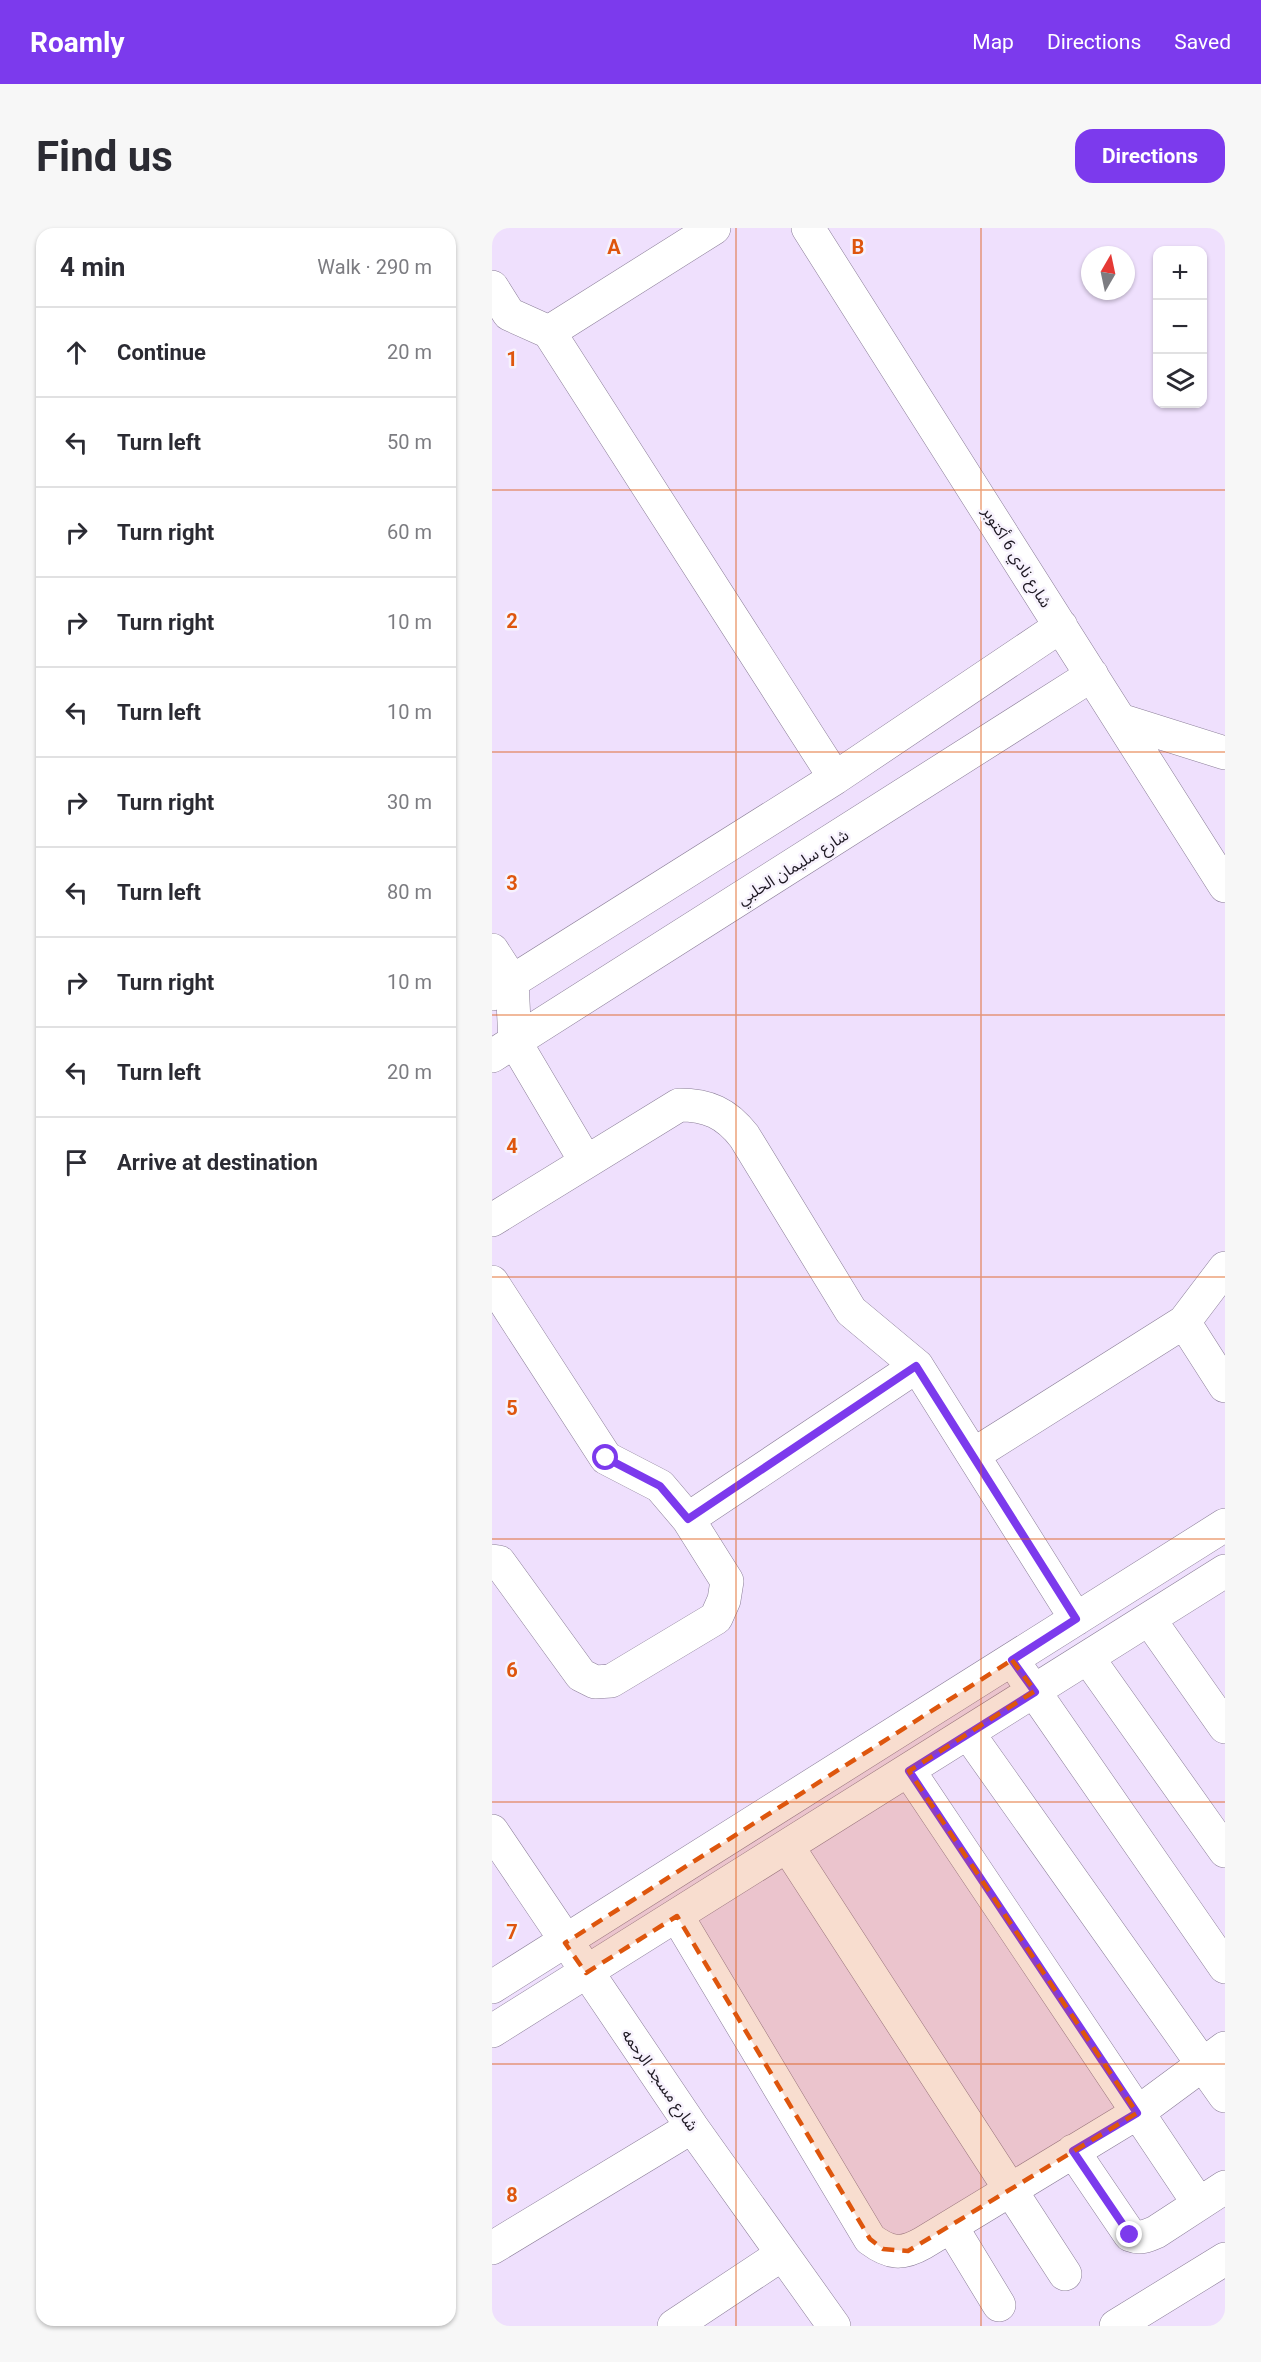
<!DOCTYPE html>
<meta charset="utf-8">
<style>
body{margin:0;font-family:Roboto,"Noto Sans Arabic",sans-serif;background:#f7f7f7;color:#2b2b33}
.controls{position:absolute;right:18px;top:18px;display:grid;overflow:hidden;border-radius:12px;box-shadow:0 2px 4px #0004}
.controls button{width:54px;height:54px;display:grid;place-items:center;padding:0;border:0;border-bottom:2px solid #e1e1e2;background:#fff;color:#2b2b33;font:30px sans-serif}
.compass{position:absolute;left:589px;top:18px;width:54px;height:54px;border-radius:50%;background:#fff;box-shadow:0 2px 4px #0004;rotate:9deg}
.stop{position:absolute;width:18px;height:18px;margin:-14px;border:4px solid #7c3aed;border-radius:50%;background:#fff}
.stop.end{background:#7c3aed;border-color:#fff;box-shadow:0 2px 6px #0008}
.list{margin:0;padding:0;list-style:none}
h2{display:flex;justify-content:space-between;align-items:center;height:78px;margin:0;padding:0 24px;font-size:26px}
h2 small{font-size:20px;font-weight:400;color:#7c7c81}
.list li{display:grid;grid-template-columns:39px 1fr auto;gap:18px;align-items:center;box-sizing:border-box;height:90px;padding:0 24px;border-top:2px solid #e1e1e2}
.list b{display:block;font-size:22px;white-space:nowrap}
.list em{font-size:20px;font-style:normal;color:#7c7c81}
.icon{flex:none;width:33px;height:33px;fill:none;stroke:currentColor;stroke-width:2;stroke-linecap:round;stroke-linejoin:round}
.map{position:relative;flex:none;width:733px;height:2098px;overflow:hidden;border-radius:18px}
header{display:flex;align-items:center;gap:36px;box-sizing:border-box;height:84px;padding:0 30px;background:#7c3aed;color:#fff}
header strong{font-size:28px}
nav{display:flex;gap:33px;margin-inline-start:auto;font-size:21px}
.intro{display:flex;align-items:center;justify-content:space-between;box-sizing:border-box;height:144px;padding:0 36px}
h1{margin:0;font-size:42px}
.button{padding:15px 27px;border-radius:18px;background:#7c3aed;color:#fff;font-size:21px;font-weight:700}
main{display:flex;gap:36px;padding:0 36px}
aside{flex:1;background:#fff;border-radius:18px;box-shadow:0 2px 4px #0004}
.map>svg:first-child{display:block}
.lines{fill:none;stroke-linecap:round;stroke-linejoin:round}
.minor-casing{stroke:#8b7e98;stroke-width:34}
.minor{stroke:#fff;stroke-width:33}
.route{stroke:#7c3aed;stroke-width:8}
.marked{fill:#de560d;fill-opacity:0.2;stroke:#de560d;stroke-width:4.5;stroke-dasharray:12 8;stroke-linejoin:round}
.grid{fill:none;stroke:#de560d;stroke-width:1.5;stroke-opacity:0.55}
.labels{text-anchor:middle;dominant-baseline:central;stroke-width:5;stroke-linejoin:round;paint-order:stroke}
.street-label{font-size:16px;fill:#1e1923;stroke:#f7f2fd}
.grid-label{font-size:20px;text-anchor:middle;font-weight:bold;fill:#de560d;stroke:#f7f2fd;stroke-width:5;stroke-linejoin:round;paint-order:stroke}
</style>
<header>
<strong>Roamly</strong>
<nav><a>Map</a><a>Directions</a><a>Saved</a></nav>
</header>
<div class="intro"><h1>Find us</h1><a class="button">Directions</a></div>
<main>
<aside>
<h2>4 min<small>Walk · 290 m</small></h2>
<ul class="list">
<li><svg class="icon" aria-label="ahead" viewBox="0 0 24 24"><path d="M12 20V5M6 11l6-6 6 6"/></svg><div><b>Continue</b></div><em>20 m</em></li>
<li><svg class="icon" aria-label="left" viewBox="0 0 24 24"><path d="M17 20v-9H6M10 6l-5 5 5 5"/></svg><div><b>Turn left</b></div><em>50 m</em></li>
<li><svg class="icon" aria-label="right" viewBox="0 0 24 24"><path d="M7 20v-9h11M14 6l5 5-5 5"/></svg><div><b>Turn right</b></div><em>60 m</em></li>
<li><svg class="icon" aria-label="right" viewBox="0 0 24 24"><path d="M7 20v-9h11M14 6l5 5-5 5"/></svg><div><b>Turn right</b></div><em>10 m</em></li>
<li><svg class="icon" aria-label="left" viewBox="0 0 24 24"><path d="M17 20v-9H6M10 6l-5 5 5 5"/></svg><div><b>Turn left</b></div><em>10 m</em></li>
<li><svg class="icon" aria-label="right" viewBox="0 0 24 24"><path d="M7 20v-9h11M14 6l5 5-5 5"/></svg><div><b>Turn right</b></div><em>30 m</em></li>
<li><svg class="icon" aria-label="left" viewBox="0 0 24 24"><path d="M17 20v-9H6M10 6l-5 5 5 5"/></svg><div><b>Turn left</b></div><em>80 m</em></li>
<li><svg class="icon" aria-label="right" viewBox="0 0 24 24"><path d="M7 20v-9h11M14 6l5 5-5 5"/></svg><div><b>Turn right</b></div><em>10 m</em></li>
<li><svg class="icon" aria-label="left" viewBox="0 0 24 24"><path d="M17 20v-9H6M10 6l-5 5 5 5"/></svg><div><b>Turn left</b></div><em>20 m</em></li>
<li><svg class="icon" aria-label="arrive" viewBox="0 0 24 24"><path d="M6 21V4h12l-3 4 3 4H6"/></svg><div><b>Arrive at destination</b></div></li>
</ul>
</aside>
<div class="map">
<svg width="733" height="2098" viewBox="0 0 733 2098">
<rect width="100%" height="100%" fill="#efe0fd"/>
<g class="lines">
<g class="minor-casing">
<path id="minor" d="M316,0L733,658
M0,59L17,86L57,104L343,550
M57,104L222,0
M628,492L733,525
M0,722L20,753L23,814L94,934
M0,766L343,550L569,398
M0,828L600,447
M0,992L187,877C216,877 234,885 252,908L359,1083L425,1138L584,1391
M0,1054L114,1230L168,1258L196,1291L235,1353L232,1372L224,1390L119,1453L103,1454L89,1447L7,1334L0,1333
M692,1094L733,1158
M481,1227L692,1094L733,1040
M196,1291L425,1138
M657,1391L733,1499
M596,1430L733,1623
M530,1446L733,1739
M476,1505L733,1868
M417,1543L707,1976
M0,1603L200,1899L342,2098
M296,1619L573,2046
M185,1688L378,2011C398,2026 410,2027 431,2015L645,1885L733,1820
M0,1759L733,1297
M0,1803L733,1343
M581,1923L638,2007C648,2011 655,2008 664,2004L733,1959
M459,1998L507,2077
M0,2020L200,1899
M182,2098L289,2027
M624,2098L733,2031"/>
</g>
<use href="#minor" class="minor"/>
</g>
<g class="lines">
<path class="route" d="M114,1230L168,1258L196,1291L424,1138L584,1391L520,1432L543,1464L417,1543L645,1885L581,1923L638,2007"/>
</g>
<path class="marked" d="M520,1432L543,1463L417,1543L645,1885L416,2023L391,2021L378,2011L185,1688L94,1745L73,1715Z"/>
<path class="grid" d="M244,0V2098M489,0V2098M0,262H733M0,524H733M0,787H733M0,1049H733M0,1311H733M0,1574H733M0,1836H733"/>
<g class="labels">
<g class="street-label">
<text transform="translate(525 329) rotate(58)">شارع نادي 6 أكتوبر</text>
<text transform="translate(301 639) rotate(-32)">شارع سليمان الحلبي</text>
<text transform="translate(168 1852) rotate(55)">شارع مسجد الرحمه</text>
</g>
</g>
<g class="grid-label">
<text x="122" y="26">A</text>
<text x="366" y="26">B</text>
<text x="20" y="138">1</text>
<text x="20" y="400">2</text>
<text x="20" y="662">3</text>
<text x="20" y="925">4</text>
<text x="20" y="1187">5</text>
<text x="20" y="1449">6</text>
<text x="20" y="1711">7</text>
<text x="20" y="1974">8</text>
</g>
</svg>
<div class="controls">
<button>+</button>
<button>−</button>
<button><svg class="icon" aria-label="layers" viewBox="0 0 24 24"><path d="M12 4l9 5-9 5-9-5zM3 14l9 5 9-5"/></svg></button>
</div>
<svg class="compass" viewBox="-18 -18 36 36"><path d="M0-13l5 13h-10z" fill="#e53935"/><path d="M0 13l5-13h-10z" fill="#7c7c81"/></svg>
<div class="stop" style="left:114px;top:1230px"></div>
<div class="stop end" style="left:638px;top:2007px"></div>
</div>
</main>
